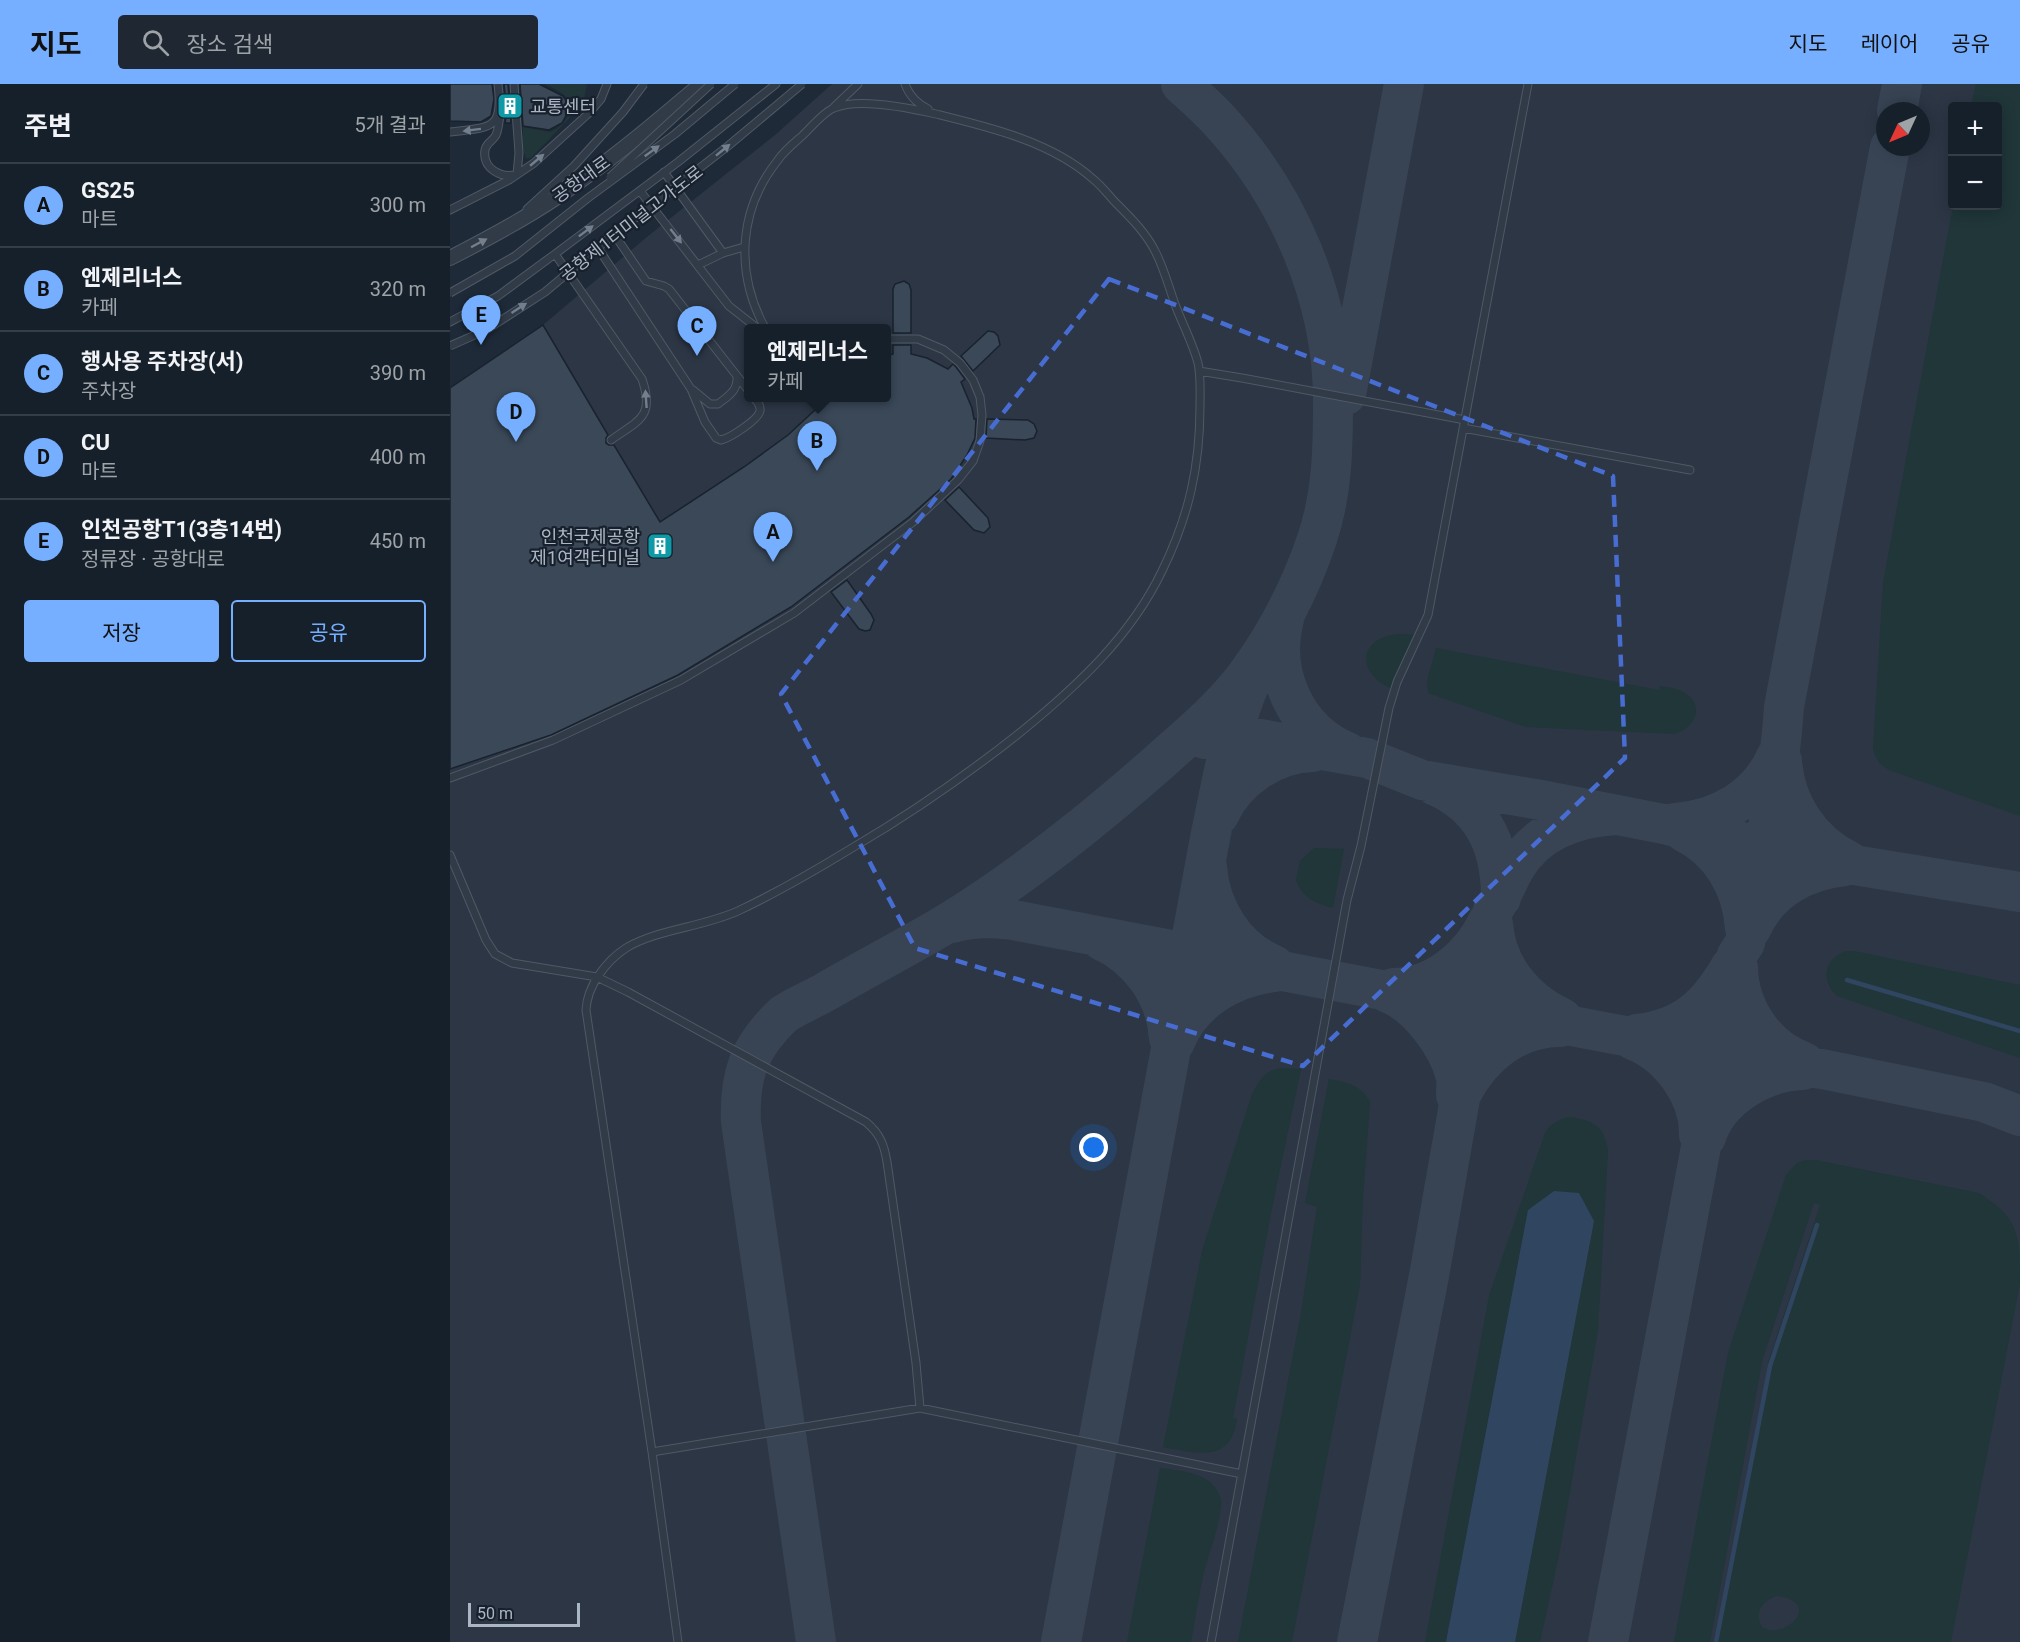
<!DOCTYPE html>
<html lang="ko">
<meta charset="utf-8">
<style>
body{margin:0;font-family:Roboto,"Noto Sans KR",sans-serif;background:#1f2832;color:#f1f3f6}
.controls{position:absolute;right:18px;top:18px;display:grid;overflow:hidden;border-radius:6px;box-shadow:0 3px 15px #0003}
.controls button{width:54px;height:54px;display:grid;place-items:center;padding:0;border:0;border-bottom:2px solid #353e47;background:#16202a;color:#f1f3f6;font:30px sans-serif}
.compass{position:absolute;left:1426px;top:18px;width:54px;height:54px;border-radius:50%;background:#16202a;box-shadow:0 3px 15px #0003;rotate:226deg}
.scale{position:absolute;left:18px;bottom:15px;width:112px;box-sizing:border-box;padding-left:6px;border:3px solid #abb6c5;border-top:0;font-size:16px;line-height:21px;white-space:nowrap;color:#abb6c5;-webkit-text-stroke:4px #17202c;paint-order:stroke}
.you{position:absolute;left:644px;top:1064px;width:21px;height:21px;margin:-15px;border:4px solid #fff;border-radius:50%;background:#1a73e8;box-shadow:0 0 0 9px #1a73e833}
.badge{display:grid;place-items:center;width:39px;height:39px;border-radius:50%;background:#76afff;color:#111;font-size:20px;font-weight:700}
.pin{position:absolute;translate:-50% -50px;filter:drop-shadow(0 2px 3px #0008)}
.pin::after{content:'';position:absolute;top:32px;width:21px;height:18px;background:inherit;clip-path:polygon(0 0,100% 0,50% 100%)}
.popup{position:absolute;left:294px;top:240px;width:147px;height:78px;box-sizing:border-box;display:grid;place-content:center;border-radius:6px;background:#16202a;filter:drop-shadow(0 2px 4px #0005);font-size:20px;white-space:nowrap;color:#9ea3a8}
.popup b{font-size:22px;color:#f1f3f6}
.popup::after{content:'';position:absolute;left:50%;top:100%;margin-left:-12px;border:12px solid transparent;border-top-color:#16202a}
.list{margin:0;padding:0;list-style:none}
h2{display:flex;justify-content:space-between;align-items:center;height:78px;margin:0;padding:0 24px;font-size:26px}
h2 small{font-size:20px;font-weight:400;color:#9ea3a8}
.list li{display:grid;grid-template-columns:39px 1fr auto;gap:18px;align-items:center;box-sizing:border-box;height:84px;padding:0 24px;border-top:2px solid #353e47}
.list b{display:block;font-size:22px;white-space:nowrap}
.list p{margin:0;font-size:20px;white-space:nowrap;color:#9ea3a8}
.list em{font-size:20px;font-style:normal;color:#9ea3a8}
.actions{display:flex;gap:12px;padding:18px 24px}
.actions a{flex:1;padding:14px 0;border:2px solid #76afff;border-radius:6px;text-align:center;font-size:21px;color:#76afff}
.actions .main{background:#76afff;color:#111}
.icon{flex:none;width:33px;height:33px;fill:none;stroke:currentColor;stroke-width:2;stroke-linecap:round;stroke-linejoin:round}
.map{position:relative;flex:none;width:1570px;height:1558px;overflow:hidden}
header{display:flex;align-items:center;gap:36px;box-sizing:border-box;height:84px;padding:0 30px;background:#76afff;color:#111}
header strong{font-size:28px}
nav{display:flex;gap:33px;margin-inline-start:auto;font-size:21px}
.search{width:420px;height:54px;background:#1f2832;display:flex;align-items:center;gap:15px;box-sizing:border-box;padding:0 21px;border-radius:6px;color:#9ea3a8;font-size:22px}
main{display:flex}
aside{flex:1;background:#16202a}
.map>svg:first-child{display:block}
.airport{fill:#2c3645;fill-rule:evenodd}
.green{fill:#203639;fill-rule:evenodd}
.water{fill:#304560}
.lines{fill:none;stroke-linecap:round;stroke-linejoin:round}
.stream{stroke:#304560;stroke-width:4.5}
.taxiway{stroke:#384454;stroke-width:40}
.building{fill:#3a4858;stroke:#19222e;stroke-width:1.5}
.service-casing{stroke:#4f5966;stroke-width:9}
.minor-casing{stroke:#4f5966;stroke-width:16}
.service{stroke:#313b48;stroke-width:7}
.minor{stroke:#313b48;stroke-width:14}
.service-bridge-casing{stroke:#4f5966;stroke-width:9;stroke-linecap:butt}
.service-bridge{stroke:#313b48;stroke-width:7}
.oneway{fill:#747f8d}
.marked{fill:none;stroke:#486dd2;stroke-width:4.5;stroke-dasharray:12 8;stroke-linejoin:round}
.labels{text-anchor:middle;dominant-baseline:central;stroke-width:4.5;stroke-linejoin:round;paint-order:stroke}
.poi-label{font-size:18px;fill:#abb6c5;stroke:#17202c;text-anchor:start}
.street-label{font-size:18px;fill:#abb6c5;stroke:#17202c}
</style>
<header>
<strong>지도</strong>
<div class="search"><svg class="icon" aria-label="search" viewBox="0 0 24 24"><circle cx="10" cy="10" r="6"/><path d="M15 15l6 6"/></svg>장소 검색</div>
<nav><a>지도</a><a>레이어</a><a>공유</a></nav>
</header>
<main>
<aside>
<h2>주변<small>5개 결과</small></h2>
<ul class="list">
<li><span class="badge">A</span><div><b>GS25</b><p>마트</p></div><em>300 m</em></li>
<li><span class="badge">B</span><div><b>엔제리너스</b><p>카페</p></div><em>320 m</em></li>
<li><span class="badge">C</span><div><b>행사용 주차장(서)</b><p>주차장</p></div><em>390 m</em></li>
<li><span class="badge">D</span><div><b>CU</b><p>마트</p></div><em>400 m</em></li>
<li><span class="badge">E</span><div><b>인천공항T1(3층14번)</b><p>정류장 · 공항대로</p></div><em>450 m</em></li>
</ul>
<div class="actions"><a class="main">저장</a><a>공유</a></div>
</aside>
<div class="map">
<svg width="1570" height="1558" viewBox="0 0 1570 1558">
<rect width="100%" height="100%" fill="#1e2a38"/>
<path class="airport" d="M382,0H1570V1558H0V303L93,241L198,152L325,51ZM1502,22H1548V122H1502ZM1435,27H1471V63H1435ZM298,244H436V314H298Z"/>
<path class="green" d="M95,0H137L133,20L81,74H76L72,63L73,43L100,48C115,41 129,24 113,10C108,6 101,3 95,0Z
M1526,0H1570V732L1439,686C1429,680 1425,675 1423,664L1433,499L1503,122H1548V22H1521Z
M950,550L968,551L942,605C905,589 908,553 950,550Z
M986,564L1209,606L1210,602C1218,603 1226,604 1233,608C1256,621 1246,642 1225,650L1076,643L978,609L977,597Z
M864,764L894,765L883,824C865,819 853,814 846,796L850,777Z
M1396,867H1404L1570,901V974L1387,912C1370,896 1374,875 1396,867Z
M831,984L851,985L821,1129L783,1334L787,1335C781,1380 746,1369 713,1363L752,1167L802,1010C809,997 815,986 831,984Z
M879,995C896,998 911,1001 920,1018L913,1115L910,1201L842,1558H788L851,1229L867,1123L855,1119Z
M1122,1033C1145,1038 1153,1041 1158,1066L1148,1246L1109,1471L1090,1558H1065L1144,1137L1078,1126L996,1558H975L1039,1212L1095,1049C1101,1039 1110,1034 1122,1033Z
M1355,1076H1366L1529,1109C1570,1135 1570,1152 1570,1199L1501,1558H1266L1319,1276L1370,1121L1364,1119L1313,1274L1260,1558H1224L1278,1269L1336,1091L1347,1079ZM1328,1512C1375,1519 1332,1558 1312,1543C1303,1529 1313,1515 1328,1512Z
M710,1384C731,1387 761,1388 770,1412C776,1426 756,1476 753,1493C748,1515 745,1536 741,1558H677Z"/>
<path class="water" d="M1104,1107L1129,1109L1144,1137L1065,1558H996L1078,1126Z"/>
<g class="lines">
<path class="stream" d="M1397,896L1570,947
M1266,1558L1320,1282L1367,1141"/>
<path class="taxiway" d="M1447,27L1452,0
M896,311L954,0
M834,535C820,588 845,646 897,668
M755,655L782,651L793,652L917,674L972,696L1097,717L1209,739L1314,763L1410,782L1570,808
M1332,677C1335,720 1360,758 1399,777
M984,701C1033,722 1051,762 1051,814
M769,731C785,695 824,669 863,668
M1225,739C1268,736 1308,714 1326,673
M1234,748C1271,766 1292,803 1295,844
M757,783C760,825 785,865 824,881
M502,839C523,833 541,833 563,836L1164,950L1377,986L1534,1018L1570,1032
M1043,840C1046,882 1074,917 1112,934
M1301,845C1318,806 1355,786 1395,782
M651,856C690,874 716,911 719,954
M1288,884C1289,925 1315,964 1354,978
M943,904C985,904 1021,873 1038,837
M936,908C968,920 998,961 1006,993C1007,998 1006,1005 1006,1011
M1187,950C1234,945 1258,922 1281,882
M1183,956C1220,970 1250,1012 1249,1051
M725,958C741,916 783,893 825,888
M1013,1007C1033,970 1067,943 1110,943
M1256,1053C1268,1014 1313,987 1353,986
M366,1558L291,1038C289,991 299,963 334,930C348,921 363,915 377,907C415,885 453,865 491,843C569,796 640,739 708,679C738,652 772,624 796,592C826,551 851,503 867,455C882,411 883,366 883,320C884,215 838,110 767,34C756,22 743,11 731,0
M611,1558L761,749C772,698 780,645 801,597
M907,1558L979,1192L1043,826C1052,812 1057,798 1065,784C1087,746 1126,733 1168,731
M1158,1558L1287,871L1295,859C1310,781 1329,702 1334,623L1440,63"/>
</g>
<path class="building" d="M0,0H42L44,15L41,32L31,38L0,37Z
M54,0H58L61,39H55L57,28Z
M70,0H89L113,12L119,21V26L112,39L99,46L73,42Z
M454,197L459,200L461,206V249H443V205L445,200Z
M93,241L158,351L156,354V359L159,361H164L210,438L294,383L338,351L378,314H436V272L443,270V261H461V270L477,274L498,285L503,280L506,283L515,295L511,298L522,324L524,335H526L525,354L517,371L501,395L487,408L459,433L341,523L228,591L101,651L0,685V304Z
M538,247L544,248L548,252L550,261L523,287L511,272Z
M537,335L578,336L584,340L587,347L584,354L575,356L536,354Z
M509,403L538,434L540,443L534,449L524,446L495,416Z
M397,496L421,530L424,536L420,546L415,547L409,545L381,508Z"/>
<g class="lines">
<g class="service-casing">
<path id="service" d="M455,0C459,11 468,20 478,25
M384,23L408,0
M51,27C49,34 49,44 46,51C43,57 36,59 35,66C32,85 52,95 67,90L69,69L64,0
M0,48C40,43 54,47 48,0
M214,88L273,169
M190,107L279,222L307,244
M77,125L124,82L173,28
M0,126L59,96L84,79L139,29L151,15L157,0
M164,150L196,197L214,202L219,205L298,306
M148,164L241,305L255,338L266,354L271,356C280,354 308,336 310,327C311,321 307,318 304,314
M105,170L192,295C205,333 189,336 161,356
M248,181L273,169L294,163
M0,238L48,212L105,170L228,78L326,0
M749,287L792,294L1015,336
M243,306L260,320H268C278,312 288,307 287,292
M1013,344L1240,386
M0,694L103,656L231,596L344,529L463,438L508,396L523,377L530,357L532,331L530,313L523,296L510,279L494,266L468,255H436
M0,771L36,856L45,870L62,879L147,893L178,908L416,1038C430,1050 434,1060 437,1078L466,1279L470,1324
M202,1368L470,1324L792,1390
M228,1558L202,1368L136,926C137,902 156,877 176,864C207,845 255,843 290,826C328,808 366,786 402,764C462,729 518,690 572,647C627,602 681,552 712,487C739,432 750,382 750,322C750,308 751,292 748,279C743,260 733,241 726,223C719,204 714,184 705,167C696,149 681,134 667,120C659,112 652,102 643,95C602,58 539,43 486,30C460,24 409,13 384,24C373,28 361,44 352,52C344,59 334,67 328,76C288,126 285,189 315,244
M761,1558L897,816L911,762L939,624L947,598L978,531L1078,0"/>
</g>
<g class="minor-casing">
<path id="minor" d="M0,174C37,155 73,136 107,113C158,79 205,39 251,0"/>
</g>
<use href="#service" class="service"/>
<use href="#minor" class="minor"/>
<g class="service-bridge-casing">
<path id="service-bridge" d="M173,28L194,0
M160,93L261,0
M0,209L65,172L138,114L225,50L285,0
M0,262L36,246L95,208L162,152L278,62L352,0"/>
</g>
<use href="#service-bridge" class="service-bridge"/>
</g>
<defs><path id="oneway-solid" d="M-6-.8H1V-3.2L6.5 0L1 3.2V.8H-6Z" transform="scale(1.5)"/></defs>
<g class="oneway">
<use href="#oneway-solid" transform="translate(22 46) rotate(173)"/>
<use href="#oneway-solid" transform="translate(273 66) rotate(-39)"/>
<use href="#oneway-solid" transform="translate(202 67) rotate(-36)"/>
<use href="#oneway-solid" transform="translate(87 76) rotate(-40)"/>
<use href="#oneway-solid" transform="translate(136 147) rotate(-37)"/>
<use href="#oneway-solid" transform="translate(226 152) rotate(52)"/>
<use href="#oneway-solid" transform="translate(29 159) rotate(-28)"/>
<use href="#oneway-solid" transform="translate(69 224) rotate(-33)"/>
<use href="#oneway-solid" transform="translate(196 315) rotate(-94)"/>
</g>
<path class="marked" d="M659,195L1163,392L1175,674L853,982L465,864L331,610Z"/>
<defs>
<g id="building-square" transform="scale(1.35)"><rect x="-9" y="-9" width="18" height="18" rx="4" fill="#0f9aa8" stroke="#17202c"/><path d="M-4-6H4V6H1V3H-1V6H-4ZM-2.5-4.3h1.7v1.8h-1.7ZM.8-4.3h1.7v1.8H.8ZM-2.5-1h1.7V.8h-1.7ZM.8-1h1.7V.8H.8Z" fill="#fff"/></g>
</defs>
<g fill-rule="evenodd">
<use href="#building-square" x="60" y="22"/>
<use href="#building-square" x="210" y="462"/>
</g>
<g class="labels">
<g class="poi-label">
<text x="80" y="22">교통센터</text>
<text x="190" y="452" text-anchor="end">인천국제공항<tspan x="190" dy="21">제1여객터미널</tspan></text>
</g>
<g class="street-label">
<text transform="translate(131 95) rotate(-36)">공항대로</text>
<text transform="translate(181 139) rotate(-38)">공항제1터미널고가도로</text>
</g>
</g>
</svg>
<div class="controls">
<button>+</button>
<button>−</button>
</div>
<svg class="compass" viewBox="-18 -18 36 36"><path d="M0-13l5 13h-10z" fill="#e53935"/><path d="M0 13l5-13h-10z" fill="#9ea3a8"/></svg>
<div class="scale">50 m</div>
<div class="you"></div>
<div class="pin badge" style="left:323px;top:478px">A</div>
<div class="pin badge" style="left:367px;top:387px">B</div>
<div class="popup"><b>엔제리너스</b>카페</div>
<div class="pin badge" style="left:247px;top:272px">C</div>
<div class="pin badge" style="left:66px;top:358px">D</div>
<div class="pin badge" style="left:31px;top:261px">E</div>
</div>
</main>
